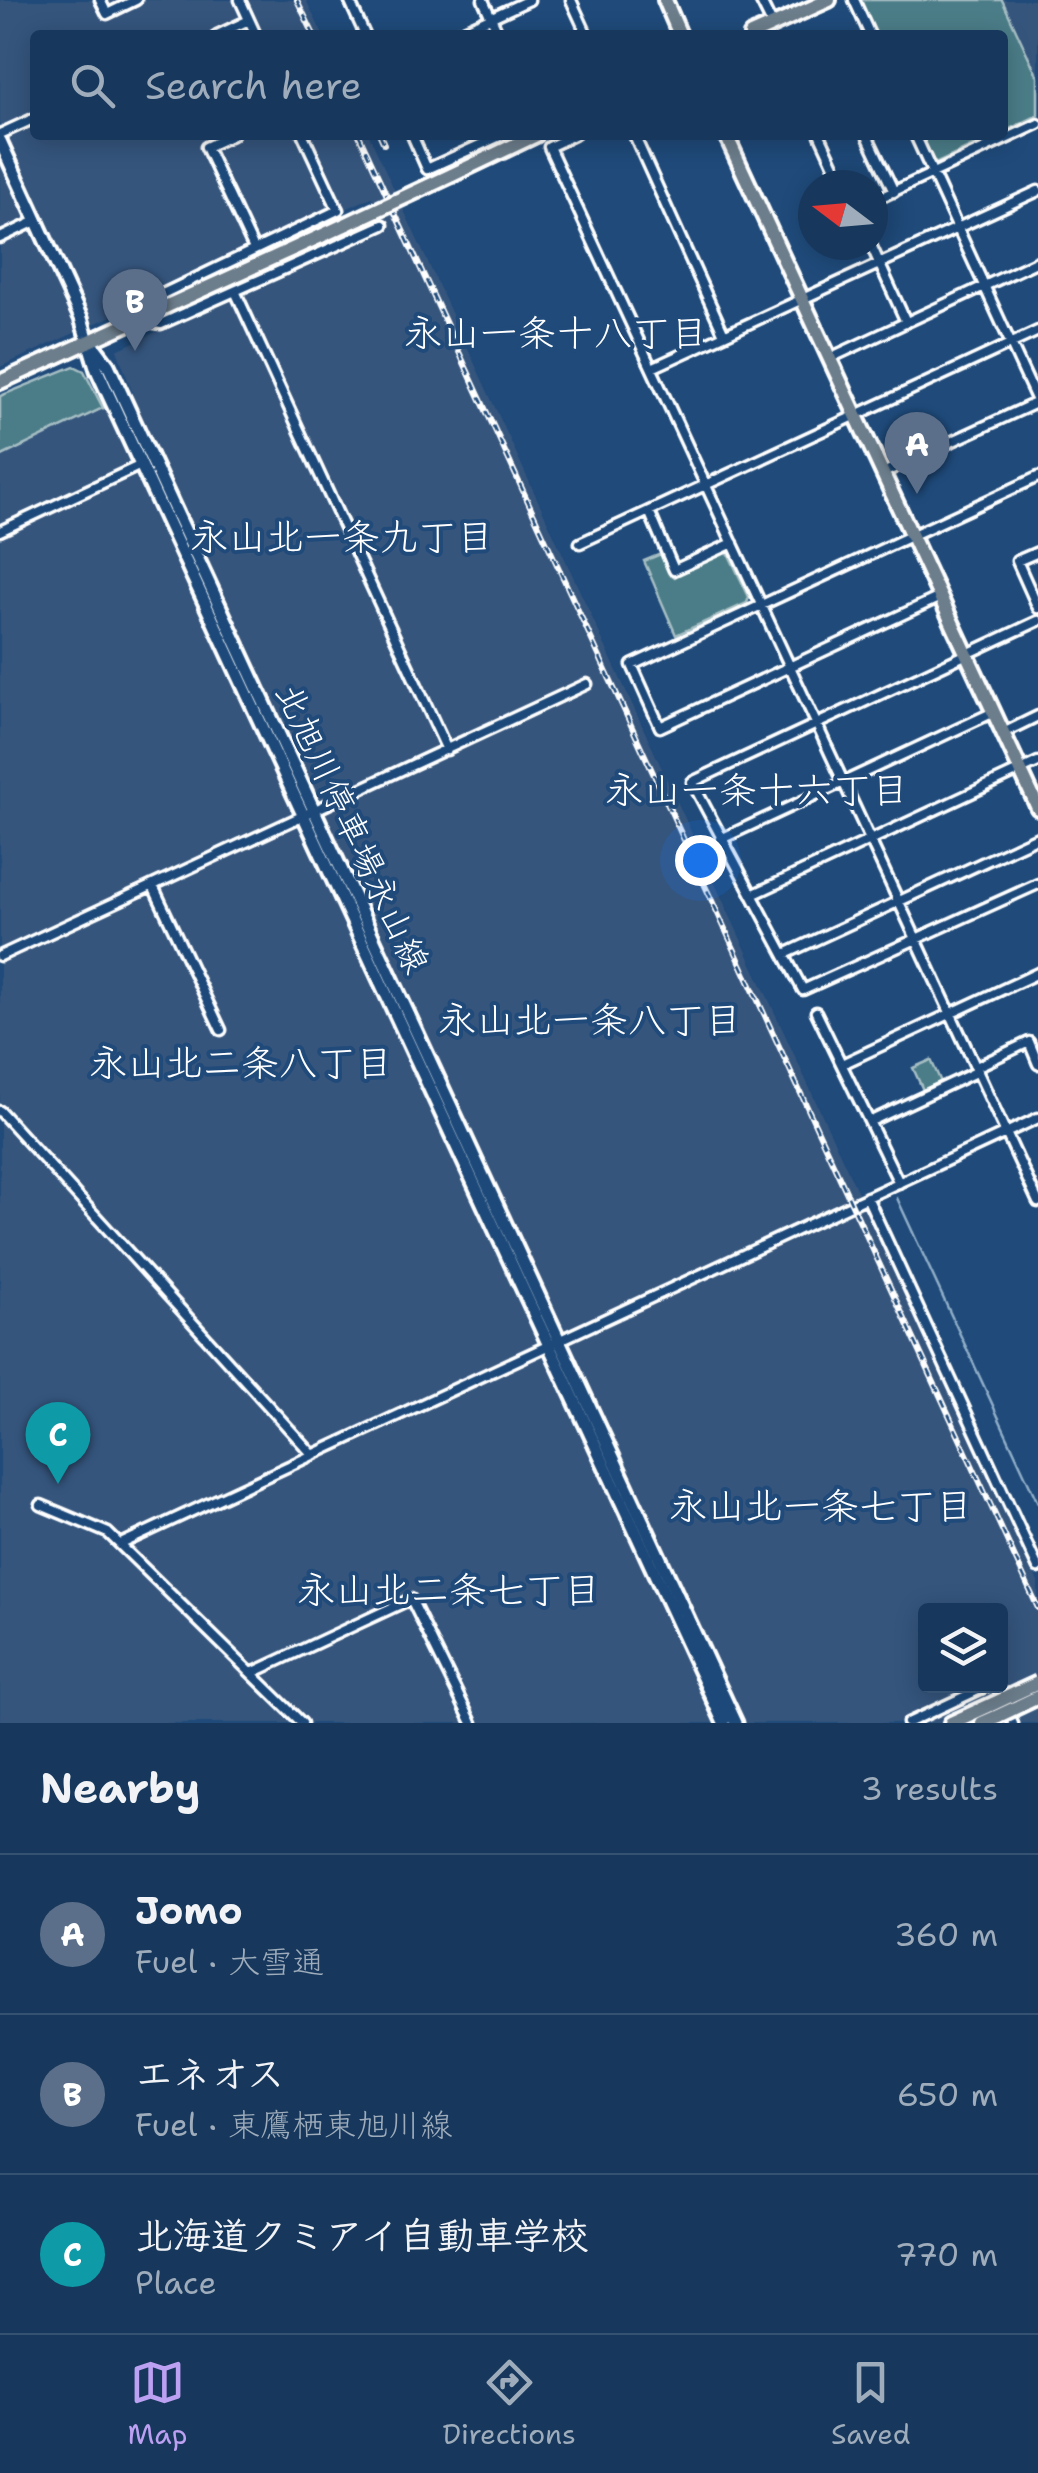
<!DOCTYPE html>
<meta charset="utf-8">
<style>
body{margin:0;font-family:"Shantell Sans","Klee One",sans-serif;background:#244365;color:#f1f3f6}
.controls{position:absolute;right:30px;bottom:30px;display:grid;overflow:hidden;border-radius:10px;box-shadow:0 5px 25px #0003}
.controls button{width:90px;height:90px;display:grid;place-items:center;padding:0;border:0;border-bottom:2px solid #365272;background:#17385c;color:#f1f3f6;font:50px sans-serif}
.compass{position:absolute;left:798px;top:170px;width:90px;height:90px;border-radius:50%;background:#17385c;box-shadow:0 5px 25px #0003;rotate:286deg}
.you{position:absolute;left:700px;top:860px;width:35px;height:35px;margin:-25px;border:8px solid #fff;border-radius:50%;background:#1a73e8;box-shadow:0 0 0 15px #1a73e833}
.badge{display:grid;place-items:center;width:65px;height:65px;border-radius:50%;background:#bca0f2;color:#fff;font-size:32px;font-weight:700}
.pin{position:absolute;translate:-50% -82px;filter:drop-shadow(0 2px 5px #0008)}
.pin::after{content:'';position:absolute;top:52px;width:35px;height:30px;background:inherit;clip-path:polygon(0 0,100% 0,50% 100%)}
.list{margin:0;padding:0;list-style:none}
h2{display:flex;justify-content:space-between;align-items:center;height:130px;margin:0;padding:0 40px;font-size:42px}
h2 small{font-size:32px;font-weight:400;color:#9eacbb}
.list li{display:grid;grid-template-columns:65px 1fr auto;gap:30px;align-items:center;box-sizing:border-box;height:160px;padding:0 40px;border-top:2px solid #365272}
.list b{display:block;font-size:38px;white-space:nowrap}
.list p{margin:0;font-size:32px;white-space:nowrap;color:#9eacbb}
.list em{font-size:32px;font-style:normal;color:#9eacbb}
.icon{flex:none;width:55px;height:55px;fill:none;stroke:currentColor;stroke-width:2;stroke-linecap:round;stroke-linejoin:round}
.map{position:relative;flex:none;width:1038px;height:1723px;overflow:hidden}
.search{position:absolute;background:#17385c;box-shadow:0 5px 25px #0003;left:30px;right:30px;top:30px;height:110px;display:flex;align-items:center;gap:25px;box-sizing:border-box;padding:0 35px;border-radius:10px;color:#9eacbb;font-size:38px}
.sheet{height:610px;background:#17385c}
nav{display:flex;justify-content:space-around;align-items:center;box-sizing:border-box;height:140px;border-top:2px solid #365272;background:#17385c;font-size:28px;color:#9eacbb}
nav a{display:grid;justify-items:center;gap:5px}
nav .on{color:#bca0f2}
.map>svg:first-child{display:block}
.built{fill:#34557d;fill-rule:evenodd}
.green{fill:#4c7d88;stroke:#a6bec4;stroke-width:2.5}
.lines{fill:none;stroke-linecap:round;stroke-linejoin:round}
.stream{stroke:#90aec8;stroke-width:2.5}
.minor-casing{stroke:#fff;stroke-width:15}
.secondary-casing{stroke:#fff;stroke-width:19}
.primary-casing{stroke:#fff;stroke-width:20}
.trunk-casing{stroke:#fff;stroke-width:20}
.minor{stroke:#1f4a7a;stroke-width:8}
.secondary{stroke:#1f4a7a;stroke-width:11}
.primary{stroke:#6c7d8b;stroke-width:12}
.trunk{stroke:#6c7d8b;stroke-width:12}
.rail-casing{stroke:#fff;stroke-width:6}
.rail{stroke:#1f4a7a;stroke-width:2.5;stroke-dasharray:8;stroke-linecap:butt}
.primary-bridge-casing{stroke:#fff;stroke-width:20;stroke-linecap:butt}
.trunk-bridge-casing{stroke:#fff;stroke-width:20;stroke-linecap:butt}
.primary-bridge{stroke:#6c7d8b;stroke-width:12}
.trunk-bridge{stroke:#6c7d8b;stroke-width:12}
.labels{text-anchor:middle;dominant-baseline:central;stroke-width:8;stroke-linejoin:round;paint-order:stroke}
.street-label{font-size:35px;fill:#fff;stroke:#1f4a7a}
.neighbourhood-label{font-size:38px;fill:#fff;stroke:#1f4a7a}
</style>
<div class="map">
<svg width="1038" height="1723" viewBox="0 0 1038 1723">
<rect width="100%" height="100%" fill="#1f4a7a"/>
<filter id="ink" filterUnits="userSpaceOnUse"><feTurbulence type="fractalNoise" baseFrequency=".01" numOctaves="2"/><feDisplacementMap in="SourceGraphic" scale="20" xChannelSelector="R" yChannelSelector="G"/><feConvolveMatrix kernelMatrix="1 2 1 2 8 2 1 2 1" color-interpolation-filters="sRGB"/></filter>
<g filter="url(#ink)">
<path class="built" d="M0,0H306L323,35H35V135H369L1038,1582V1723H0V457L133,394L117,350L386,225L372,197L0,367ZM926,1610H1000V1686H926Z
M1002,0H1038V77L1003,2Z"/>
<path class="green" d="M859,0H1002L1038,77V115L1003,132V35H874Z
M919,135H996L933,165Z
M74,366L84,371L103,408L0,457V396Z
M663,553L674,577L724,553L729,555L749,597L747,603L676,635L644,561Z
M931,1060L941,1082L923,1090L913,1068Z"/>
<g class="lines">
<path class="stream" d="M897,1198L1038,1503"/>
<g class="minor-casing">
<path id="minor" d="M100,0L107,14L136,0
M240,0L256,35
M349,0L365,35
M483,0L499,35
M571,0L587,35
M760,0L773,26
M854,0L870,35
M217,35L249,20
M453,35L529,0
M0,134L35,118
M232,135L206,147L254,249
M412,135L427,169L502,135
M574,135L549,147L1038,1202
M634,135L724,334
M820,135L843,185
M867,135L894,192
M915,135L1038,403
M873,201L1038,124
M0,238L36,221
M871,245L906,322
M235,291L447,750
M138,316L152,299L338,210L303,135
M139,320L161,324L383,225
M830,358L1038,261
M652,368L1038,191
M883,473L1038,402
M649,511L674,570L733,543
M0,531L141,465
M580,543L1038,331
M1038,552L1017,561L1038,608
M940,597L660,727L632,665L1038,477
M1038,621L692,782L803,990L1038,884
M1003,733L1038,716
M721,839L994,712
M153,886L221,1030
M752,895L1038,762
M785,954L1038,837
M0,956L587,684
M816,1012L899,1183
M842,1064L1038,973
M976,1067L1029,1042L1038,1064
M0,1111L313,1455
M871,1121L978,1071
M867,1197L1038,1568
M41,1505L108,1533L302,1723
M121,1544L1038,1118
M252,1673L411,1599L472,1723
M997,1686L1013,1723
M908,1723L987,1686"/>
</g>
<g class="secondary-casing">
<path id="secondary" d="M0,141L81,318L97,370L724,1723
M93,345L108,365L736,1723"/>
</g>
<g class="primary-casing">
<path id="primary" d="M751,35L829,0
M452,175L536,135
M0,382L321,236"/>
</g>
<g class="trunk-casing">
<path id="trunk" d="M665,0L680,35
M726,135L1038,808
M951,1723L993,1704
M982,1723L998,1716"/>
</g>
<use href="#minor" class="minor"/>
<use href="#secondary" class="secondary"/>
<use href="#primary" class="primary"/>
<use href="#trunk" class="trunk"/>
<g class="rail-casing">
<path id="rail" d="M297,0L314,35
M359,135L1038,1608
M380,135L384,144"/>
</g>
<use href="#rail" class="rail"/>
<g class="primary-bridge-casing">
<path id="primary-bridge" d="M321,236L452,175"/>
</g>
<g class="trunk-bridge-casing">
<path id="trunk-bridge" d="M993,1704L1038,1683
M998,1716L1038,1697"/>
</g>
<use href="#primary-bridge" class="primary-bridge"/>
<use href="#trunk-bridge" class="trunk-bridge"/>
</g>
</g>
<g class="labels">
<g class="street-label">
<text transform="translate(353 828) rotate(65)">北旭川停車場永山線</text>
</g>
<g class="neighbourhood-label">
<text x="556" y="332">永山一条十八丁目</text>
<text x="342" y="536">永山北一条九丁目</text>
<text x="757" y="789">永山一条十六丁目</text>
<text x="590" y="1019">永山北一条八丁目</text>
<text x="241" y="1062">永山北二条八丁目</text>
<text x="821" y="1505">永山北一条七丁目</text>
<text x="449" y="1589">永山北二条七丁目</text>
</g>
</g>
</svg>
<div class="controls">
<button><svg class="icon" aria-label="layers" viewBox="0 0 24 24"><path d="M12 4l9 5-9 5-9-5zM3 14l9 5 9-5"/></svg></button>
</div>
<svg class="compass" viewBox="-18 -18 36 36"><path d="M0-13l5 13h-10z" fill="#e53935"/><path d="M0 13l5-13h-10z" fill="#9eacbb"/></svg>
<div class="you"></div>
<div class="pin badge" style="left:917px;top:494px;background:#5c6f8a">A</div>
<div class="pin badge" style="left:135px;top:351px;background:#5c6f8a">B</div>
<div class="pin badge" style="left:58px;top:1484px;background:#0f9aa8">C</div>
<div class="search"><svg class="icon" aria-label="search" viewBox="0 0 24 24"><circle cx="10" cy="10" r="6"/><path d="M15 15l6 6"/></svg>Search here</div>
</div>
<section class="sheet">
<h2>Nearby<small>3 results</small></h2>
<ul class="list">
<li><span class="badge" style="background:#5c6f8a">A</span><div><b>Jomo</b><p>Fuel · 大雪通</p></div><em>360 m</em></li>
<li><span class="badge" style="background:#5c6f8a">B</span><div><b>エネオス</b><p>Fuel · 東鷹栖東旭川線</p></div><em>650 m</em></li>
<li><span class="badge" style="background:#0f9aa8">C</span><div><b>北海道クミアイ自動車学校</b><p>Place</p></div><em>770 m</em></li>
</ul>
</section>
<nav>
<a class="on"><svg class="icon" aria-label="map" viewBox="0 0 24 24"><path d="M3 6l6-2 6 2 6-2v14l-6 2-6-2-6 2zM9 4v14M15 6v14"/></svg>Map</a>
<a><svg class="icon" aria-label="directions" viewBox="0 0 24 24"><path d="M12 3l9 9-9 9-9-9zM9 14v-3h6M13 9l2 2-2 2"/></svg>Directions</a>
<a><svg class="icon" aria-label="saved" viewBox="0 0 24 24"><path d="M7 4h10v16l-5-4-5 4z"/></svg>Saved</a>
</nav>
